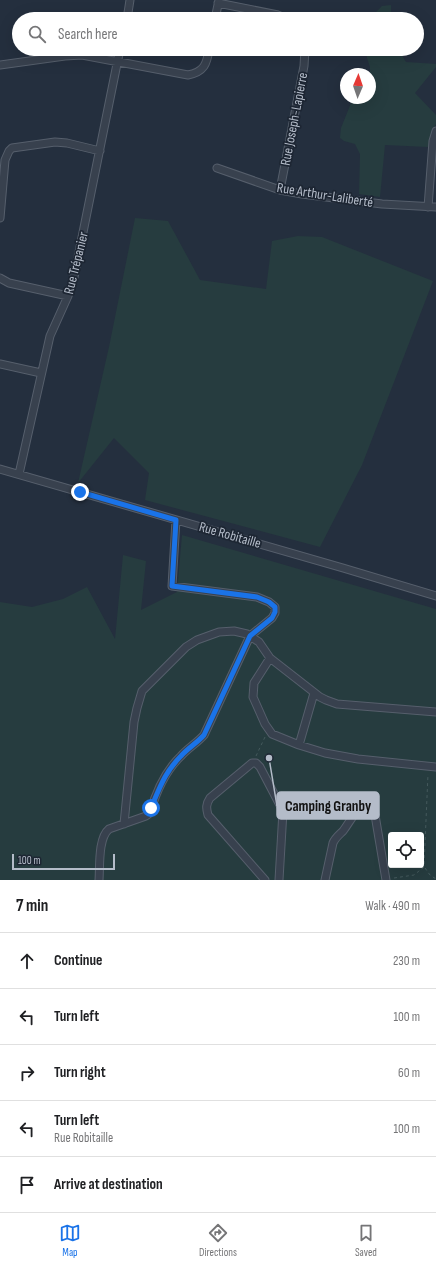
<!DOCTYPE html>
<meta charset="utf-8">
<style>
body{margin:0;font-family:"Sofia Sans Condensed",sans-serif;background:#f2f2f2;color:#202124}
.controls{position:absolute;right:12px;bottom:12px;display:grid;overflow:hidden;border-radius:4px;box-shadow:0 4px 16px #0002}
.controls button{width:36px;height:36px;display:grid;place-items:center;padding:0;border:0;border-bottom:1px solid #e0e0e0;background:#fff;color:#202124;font:20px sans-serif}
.compass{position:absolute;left:340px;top:68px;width:36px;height:36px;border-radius:50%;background:#fff;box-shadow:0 4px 16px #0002;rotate:2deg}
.scale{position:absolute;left:12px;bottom:10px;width:103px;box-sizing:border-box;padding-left:4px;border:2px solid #b4bcc9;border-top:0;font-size:11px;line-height:14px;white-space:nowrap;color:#b4bcc9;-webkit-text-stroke:3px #1d2633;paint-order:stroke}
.stop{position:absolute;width:12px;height:12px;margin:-9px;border:3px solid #1a73e8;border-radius:50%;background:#fff}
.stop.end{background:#1a73e8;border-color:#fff;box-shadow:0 1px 4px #0008}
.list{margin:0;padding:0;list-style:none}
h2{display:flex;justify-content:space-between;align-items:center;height:52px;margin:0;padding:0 16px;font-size:17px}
h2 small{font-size:13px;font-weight:400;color:#757577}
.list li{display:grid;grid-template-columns:26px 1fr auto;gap:12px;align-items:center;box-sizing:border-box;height:56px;padding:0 16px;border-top:1px solid #e0e0e0}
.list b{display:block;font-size:15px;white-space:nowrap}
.list p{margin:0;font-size:13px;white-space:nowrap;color:#757577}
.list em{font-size:13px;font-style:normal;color:#757577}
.icon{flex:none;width:22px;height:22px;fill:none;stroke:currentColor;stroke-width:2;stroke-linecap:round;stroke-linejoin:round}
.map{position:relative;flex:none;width:436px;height:880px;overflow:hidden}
.search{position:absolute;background:#fff;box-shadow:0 4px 16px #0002;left:12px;right:12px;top:12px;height:44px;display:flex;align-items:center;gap:10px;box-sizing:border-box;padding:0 14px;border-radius:22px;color:#757577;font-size:15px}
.sheet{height:332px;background:#fff}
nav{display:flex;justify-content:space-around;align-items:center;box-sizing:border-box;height:56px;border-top:1px solid #e0e0e0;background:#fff;font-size:11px;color:#757577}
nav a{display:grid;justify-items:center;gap:2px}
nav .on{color:#1a73e8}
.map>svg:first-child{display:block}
.green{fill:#263c3f;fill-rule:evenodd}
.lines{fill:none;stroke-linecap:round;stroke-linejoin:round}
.minor-casing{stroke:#565f6c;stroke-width:9}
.path{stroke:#44595c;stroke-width:1;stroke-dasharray:3 3;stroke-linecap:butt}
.minor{stroke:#38414e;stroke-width:7}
.route{stroke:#1a73e8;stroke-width:5}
.labels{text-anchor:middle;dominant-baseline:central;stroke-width:3.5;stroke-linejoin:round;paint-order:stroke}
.street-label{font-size:14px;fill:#b4bcc9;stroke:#1d2633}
.leader{fill:none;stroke:#b4bcc9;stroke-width:1.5}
.callout-dot{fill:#b4bcc9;stroke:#1d2633;stroke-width:1.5}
.callout{fill:#b4bcc9;stroke:#b4bcc9;stroke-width:1.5}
.callout-label{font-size:15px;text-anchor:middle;font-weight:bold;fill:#111}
</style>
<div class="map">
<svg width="436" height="880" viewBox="0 0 436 880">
<rect width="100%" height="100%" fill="#242f3e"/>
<path class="green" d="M391,5V19H369L382,6Z
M366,49H398L406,62L436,64V67L415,93L436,115V124L431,133L428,147L385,145L380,197L359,194L360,154L355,144L344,141L340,138L341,128L353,98H370V67L367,58Z
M135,218L168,221L200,280L266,289L272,241L298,236L322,237L433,281L362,465L320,547L145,500L149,473L114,438L78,483L109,347Z
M182,535L436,609V880H0V602L32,607L63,599L87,587L115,639L123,555L146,561L141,610L177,592ZM391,835H421V865H391Z"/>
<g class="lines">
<g class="minor-casing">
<path id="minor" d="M218,3L278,15L287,19
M127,19L130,0
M215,19L219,0
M0,65L65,56L82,55L188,75C204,72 207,64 209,49
M217,168L280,190L302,194L382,204L436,207
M280,190L304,66L305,49
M428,207L433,141L436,131
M0,218L5,160L9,151L12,148L55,142L67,143L100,151
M0,278L9,283L68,296
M0,364L41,373
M0,469L343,568L436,596
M19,474L50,336L68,296L74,277L120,49
M270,658L254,683L253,697L265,724L272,734L299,745L325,753L358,759L436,767
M299,745L314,693
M124,824L134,722L137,708L142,691L186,647L197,640L219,632L234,631L247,634L259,642L270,658L320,697L326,700L337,704L436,712
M99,880C100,866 98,838 109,829L146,816L150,813C156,792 165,771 181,756C188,748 197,743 204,735L250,636L272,618L275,613V607L269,602L257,597L172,586L176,520
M265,880L208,815C206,808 206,804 210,798L252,763H256L260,767L283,811L279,880
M325,880L333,843C335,838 339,835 343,831C350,822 353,813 363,807L369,808L375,815L386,880"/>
</g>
<path class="path" d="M256,756L265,737
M425,868L430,875L436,879
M394,878L414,875L424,867L428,774"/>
<use href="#minor" class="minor"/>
</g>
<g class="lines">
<path class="route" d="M80,492L176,520L172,586L257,597L269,602L275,607V612L272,618L250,636L204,735C197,743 188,748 181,756C165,772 160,787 151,808"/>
</g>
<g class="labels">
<g class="street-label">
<text transform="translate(294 119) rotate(-79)">Rue Joseph-Lapierre</text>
<text transform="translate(325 195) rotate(9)">Rue Arthur-Laliberté</text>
<text transform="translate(76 263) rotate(-76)">Rue Trépanier</text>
<text transform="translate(230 535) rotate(16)">Rue Robitaille</text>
</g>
</g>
<path class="leader" d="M269 758L277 806"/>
<circle class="callout-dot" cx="269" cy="758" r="4"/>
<rect class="callout" x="277" y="792" width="102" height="27" rx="4"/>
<g class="callout-label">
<text x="328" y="811">Camping Granby</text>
</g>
</svg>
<div class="controls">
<button><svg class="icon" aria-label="locate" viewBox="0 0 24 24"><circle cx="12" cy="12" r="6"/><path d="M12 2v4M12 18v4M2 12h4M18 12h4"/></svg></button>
</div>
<svg class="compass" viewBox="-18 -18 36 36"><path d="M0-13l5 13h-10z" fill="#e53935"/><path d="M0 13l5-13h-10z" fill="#757577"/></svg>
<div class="scale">100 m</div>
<div class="stop" style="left:151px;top:808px"></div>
<div class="stop end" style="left:80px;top:492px"></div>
<div class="search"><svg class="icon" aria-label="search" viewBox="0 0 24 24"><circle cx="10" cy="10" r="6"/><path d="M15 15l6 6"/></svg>Search here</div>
</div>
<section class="sheet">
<h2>7 min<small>Walk · 490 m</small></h2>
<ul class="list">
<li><svg class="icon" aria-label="ahead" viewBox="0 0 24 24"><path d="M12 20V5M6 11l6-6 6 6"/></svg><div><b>Continue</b></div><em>230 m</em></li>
<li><svg class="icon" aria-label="left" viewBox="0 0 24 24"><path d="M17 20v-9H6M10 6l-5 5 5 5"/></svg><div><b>Turn left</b></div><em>100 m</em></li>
<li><svg class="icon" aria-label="right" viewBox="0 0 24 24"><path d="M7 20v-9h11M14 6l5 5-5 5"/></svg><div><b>Turn right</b></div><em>60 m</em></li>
<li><svg class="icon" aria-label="left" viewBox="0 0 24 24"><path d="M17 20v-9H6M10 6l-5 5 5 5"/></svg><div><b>Turn left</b><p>Rue Robitaille</p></div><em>100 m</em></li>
<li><svg class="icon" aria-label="arrive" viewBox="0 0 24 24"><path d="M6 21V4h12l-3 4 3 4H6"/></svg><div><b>Arrive at destination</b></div></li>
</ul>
</section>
<nav>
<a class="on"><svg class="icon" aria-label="map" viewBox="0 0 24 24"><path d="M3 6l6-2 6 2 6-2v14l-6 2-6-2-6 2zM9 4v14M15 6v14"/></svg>Map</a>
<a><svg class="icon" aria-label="directions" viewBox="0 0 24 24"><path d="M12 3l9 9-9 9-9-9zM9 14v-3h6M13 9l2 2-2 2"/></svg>Directions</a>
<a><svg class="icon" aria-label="saved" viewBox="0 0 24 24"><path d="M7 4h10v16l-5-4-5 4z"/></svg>Saved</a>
</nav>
